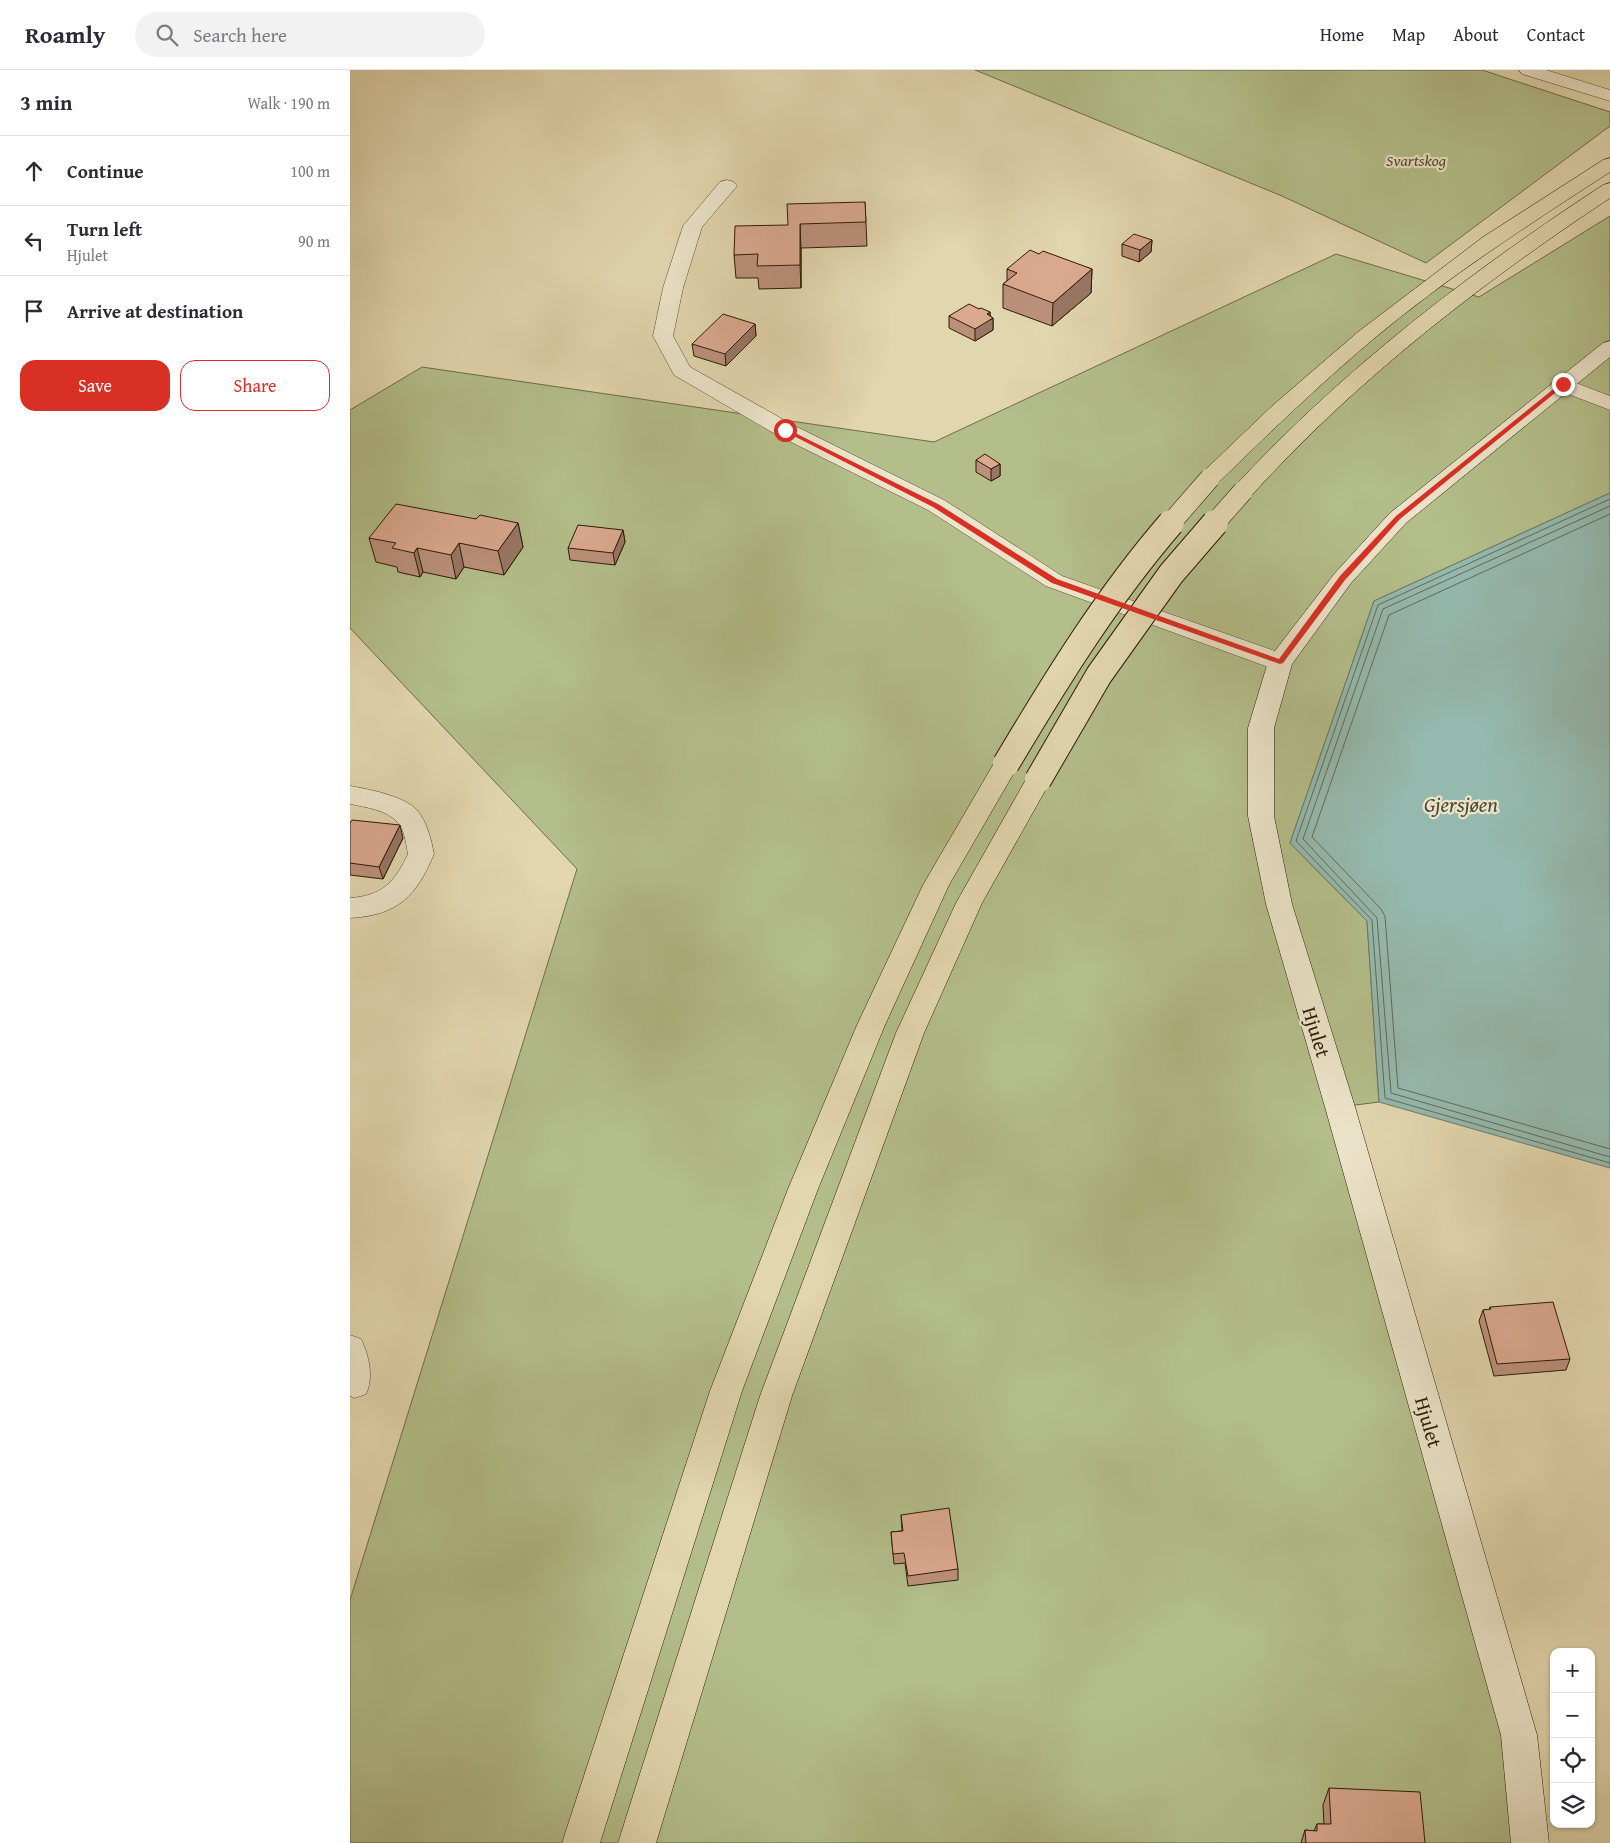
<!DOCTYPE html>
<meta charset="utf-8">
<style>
body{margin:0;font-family:"Gentium Book Plus",serif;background:#f2f2f3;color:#2b2b33}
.controls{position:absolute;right:15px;bottom:15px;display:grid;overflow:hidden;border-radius:10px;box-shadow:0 1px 4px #0004}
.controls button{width:45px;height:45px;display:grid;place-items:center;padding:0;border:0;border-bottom:1px solid #e1e1e2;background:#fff;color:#2b2b33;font:25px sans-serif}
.stop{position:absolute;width:15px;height:15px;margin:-11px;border:4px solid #d93025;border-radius:50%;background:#fff}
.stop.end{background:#d93025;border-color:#fff;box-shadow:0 1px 5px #0008}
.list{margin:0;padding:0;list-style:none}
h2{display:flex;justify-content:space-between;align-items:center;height:65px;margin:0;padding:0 20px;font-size:21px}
h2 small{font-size:16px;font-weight:400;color:#7c7c81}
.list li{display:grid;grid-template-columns:32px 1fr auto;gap:15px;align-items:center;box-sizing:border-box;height:70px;padding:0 20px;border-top:1px solid #e1e1e2}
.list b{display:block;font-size:19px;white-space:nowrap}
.list p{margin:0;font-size:16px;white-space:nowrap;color:#7c7c81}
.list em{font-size:16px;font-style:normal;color:#7c7c81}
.actions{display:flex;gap:10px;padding:15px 20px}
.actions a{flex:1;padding:11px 0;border:1px solid #d93025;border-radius:15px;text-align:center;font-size:18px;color:#d93025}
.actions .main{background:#d93025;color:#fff}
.icon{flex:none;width:28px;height:28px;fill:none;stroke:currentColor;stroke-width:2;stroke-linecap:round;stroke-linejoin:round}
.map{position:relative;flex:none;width:1260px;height:1773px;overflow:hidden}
header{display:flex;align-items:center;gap:30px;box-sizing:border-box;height:70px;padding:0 25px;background:#fff;border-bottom:1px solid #e1e1e2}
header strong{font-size:24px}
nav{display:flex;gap:28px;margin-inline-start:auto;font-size:18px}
.search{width:350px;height:45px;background:#f2f2f3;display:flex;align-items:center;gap:12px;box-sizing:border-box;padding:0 18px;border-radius:28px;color:#7c7c81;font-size:19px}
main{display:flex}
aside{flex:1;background:#fff}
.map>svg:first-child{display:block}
.green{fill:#b3be8a;stroke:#706c47}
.water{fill:#95b9ae;stroke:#6b7a6a}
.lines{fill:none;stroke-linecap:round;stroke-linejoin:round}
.shore{stroke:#606a59;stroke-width:1}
.service-casing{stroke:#5a4a2e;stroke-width:1}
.minor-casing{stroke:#5a4a2e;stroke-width:1}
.secondary-casing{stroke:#2c1b04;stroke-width:1}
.trunk-casing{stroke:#2c1b04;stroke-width:1}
.service{fill:#ece4ca;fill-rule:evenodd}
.minor{fill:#ece4ca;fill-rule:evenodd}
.secondary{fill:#ece4ca;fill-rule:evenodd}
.trunk{fill:#e2d6ae;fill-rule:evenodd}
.trunk-bridge-far1-casing{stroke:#2c1b04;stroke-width:21;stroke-linecap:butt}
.trunk-bridge-casing{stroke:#2c1b04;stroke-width:28;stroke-linecap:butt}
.trunk-bridge-far1{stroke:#e2d6ae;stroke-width:20}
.trunk-bridge{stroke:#e2d6ae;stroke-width:26}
.wall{fill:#bc917c;stroke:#2c1b04}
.shaded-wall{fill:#997665;stroke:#2c1b04}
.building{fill:#dba990;stroke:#2c1b04}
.route{fill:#d93025}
.labels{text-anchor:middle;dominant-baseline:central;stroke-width:4.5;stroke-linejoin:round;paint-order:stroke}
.far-park-label{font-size:16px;font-style:italic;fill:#544c2c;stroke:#ece4ca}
.street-label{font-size:20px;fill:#2c1b04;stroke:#ece4ca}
.water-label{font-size:21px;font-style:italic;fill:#4c4a37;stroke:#ece4ca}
</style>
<header>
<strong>Roamly</strong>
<div class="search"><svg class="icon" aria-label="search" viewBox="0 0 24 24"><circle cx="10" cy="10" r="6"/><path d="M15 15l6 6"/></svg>Search here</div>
<nav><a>Home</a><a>Map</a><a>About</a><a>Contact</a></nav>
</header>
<main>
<aside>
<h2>3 min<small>Walk · 190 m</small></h2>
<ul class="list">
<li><svg class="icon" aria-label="ahead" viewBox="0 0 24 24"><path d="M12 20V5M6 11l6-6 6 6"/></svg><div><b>Continue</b></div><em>100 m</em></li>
<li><svg class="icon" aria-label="left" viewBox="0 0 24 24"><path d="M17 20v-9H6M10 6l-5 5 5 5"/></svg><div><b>Turn left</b><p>Hjulet</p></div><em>90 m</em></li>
<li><svg class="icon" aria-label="arrive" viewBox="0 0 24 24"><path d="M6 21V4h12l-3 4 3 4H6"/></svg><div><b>Arrive at destination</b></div></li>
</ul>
<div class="actions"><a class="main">Save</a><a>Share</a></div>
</aside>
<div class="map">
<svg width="1260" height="1773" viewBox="0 0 1260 1773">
<rect width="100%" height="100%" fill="#e2d6ae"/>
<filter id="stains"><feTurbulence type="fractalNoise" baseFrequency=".004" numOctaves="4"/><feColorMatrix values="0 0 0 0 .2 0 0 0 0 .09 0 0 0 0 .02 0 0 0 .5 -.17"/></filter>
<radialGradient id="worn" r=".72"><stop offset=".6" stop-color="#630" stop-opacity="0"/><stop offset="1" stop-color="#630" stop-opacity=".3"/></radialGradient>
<path class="green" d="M625,0H1132L1260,42V56L1076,193L932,126Z
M1260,146V423L1024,531L940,773L1017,851L1029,1032L990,1037L1180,1773H0V1530L227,799L0,558V340L72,297L584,372L986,184L1129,227Z"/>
<path class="water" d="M1260,423V1098L1029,1032L1017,851L940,773L1024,531Z"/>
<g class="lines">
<path class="shore" d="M1260,429L1028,535L946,771L1022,850L1035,1028L1260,1093
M1260,436L1033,539L953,769L1027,848L1041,1023L1260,1087
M1260,444L1039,545L962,767L1031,839L1035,846L1048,1018L1260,1079"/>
<g class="service-casing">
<path id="service" d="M1213,308L1260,326V340L1205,319L1202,314L1205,309Z
M0,1265L11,1269C19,1285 24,1308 16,1324L5,1328L0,1326Z"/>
</g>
<g class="minor-casing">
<path id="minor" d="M1169,0H1196L1260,20V31L1172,4Z
M377,110L384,112L387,116L352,157L333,218L323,266L340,297L443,355L594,430L712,506L939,586L942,592L939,598L930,600L921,598L696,516L578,440L427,365L324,305L303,266L313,218L333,156L370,112Z
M0,716C18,719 54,726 67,740C77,752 81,769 84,784C66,826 49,845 0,848V828C32,826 45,812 58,784C56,774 55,761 48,753C38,740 15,737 0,734Z"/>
</g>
<g class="secondary-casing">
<path id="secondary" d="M1260,271V287L1056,453L1001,513L942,594L924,658V746L942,834L1005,1037L1187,1665L1199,1773H1161L1151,1665L975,1037L916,834L898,746V658L918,592L921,586L985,503L1040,443L1253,273Z"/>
</g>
<g class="trunk-casing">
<path id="trunk" d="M1260,88V102C1178,155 1096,208 1021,271C968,316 918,364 868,413L860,415L852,413L849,408L852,403L922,336L1008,262L1133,167L1253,90Z
M1260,113V128C1130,214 1006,310 901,426L893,428L885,426L882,421L885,416C993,299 1120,202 1253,115Z
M656,685L665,688L669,694L599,815L535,955L468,1119L392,1321L250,1773H212L360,1321L438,1119L507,955L573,815L647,688Z
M688,701L697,704L701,710L632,833L574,963L442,1326L306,1773H268L410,1326L546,963L606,833L679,704Z"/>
</g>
<use href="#service" class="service"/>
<use href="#minor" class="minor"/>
<use href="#secondary" class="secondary"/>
<use href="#trunk" class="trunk"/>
<g class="trunk-bridge-far1-casing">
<path id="trunk-bridge-far1" d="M820,454L860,408
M864,454L893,421"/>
</g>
<g class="trunk-bridge-casing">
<path id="trunk-bridge" d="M656,694C706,610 757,527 821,453
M688,710L749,605L821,504L865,453"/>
</g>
<use href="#trunk-bridge-far1" class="trunk-bridge-far1"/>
<use href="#trunk-bridge" class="trunk-bridge"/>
</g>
<path class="wall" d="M515,132L517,176L451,178V218L409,219L408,208H386L384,185L438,155Z
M802,170L801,182L789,192L772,186V174Z
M689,184L742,199L741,223L702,256L653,238V214L657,211V199Z
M629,239L640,242V246L643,248V260L625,271L599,258V246Z
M405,254L406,266L376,296L344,286L342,274Z
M626,390L650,394V406L641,411L626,402Z
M126,449L168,453L173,477L154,505L114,497L106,509L73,502L70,507L48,502L47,497L26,492L19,468Z
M273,460L275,472L265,495L220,490L218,478Z
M0,753L53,768L33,809L0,805Z
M1140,1237L1220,1289L1216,1300L1144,1306L1129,1251L1133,1240H1139Z
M551,1445L608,1499V1510L558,1516L555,1493L544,1494L542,1473L541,1462L552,1461Z
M979,1718L1075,1773H951L955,1760L964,1761L967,1754H974L973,1735Z"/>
<path class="shaded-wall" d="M450,154L451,178V218L450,195Z
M802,170L801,182L789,192L790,180Z
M742,199L741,223L702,256L703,233Z
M640,242V250L643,248V260L625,271V259L637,244Z
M405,254L406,266L376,296L375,284Z
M650,394V406L641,411V399Z
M168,453L173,477L154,505L148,481Z
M273,460L275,472L265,495L263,483Z
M109,473L114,497L106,509L101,485Z
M67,478L73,502L70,507L64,483Z
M50,755L53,768L33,809L29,797Z"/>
<path class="building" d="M515,132L516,152L450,154V195L407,196L408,184L384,185L385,156L438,155L437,134Z
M784,164L802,170L790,180L772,174Z
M680,180L689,184L693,181L742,199L703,233L653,214L667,203L657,199Z
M619,234L629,239L631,238L640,242L637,244L643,248L625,259L599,246Z
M373,244L405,254L375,284L342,274Z
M635,384L650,394L641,399L626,390Z
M46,434L126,449L130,445L168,453L148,481L109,473L101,485L67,478L64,483L42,478L46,473L19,468Z
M228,455L273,460L263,483L218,478Z
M2,750L50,755L29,797L0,793V753Z
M1203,1232L1220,1289L1147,1294L1133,1240L1141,1239L1140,1237Z
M599,1438L608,1499L558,1506L554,1483L543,1484L541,1462L553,1461L551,1445Z
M979,1718L1070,1722L1075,1773H956L955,1760L967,1761V1754H981Z"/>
<path class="route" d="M1211,313L1216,314L1050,449L995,510L933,593L930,594L702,513L583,437L432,360L437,359L588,434L707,509L929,589L990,506L1046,446Z"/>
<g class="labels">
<g class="far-park-label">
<text x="1066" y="90">Svartskog</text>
</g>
<g class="street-label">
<text transform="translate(967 962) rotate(73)">Hjulet</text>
<text transform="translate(1079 1352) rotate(74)">Hjulet</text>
</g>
<g class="water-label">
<text x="1111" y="734">Gjersjøen</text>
</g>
</g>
<rect width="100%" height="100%" filter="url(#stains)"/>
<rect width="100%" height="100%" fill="url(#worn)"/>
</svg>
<div class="controls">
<button>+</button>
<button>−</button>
<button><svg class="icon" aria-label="locate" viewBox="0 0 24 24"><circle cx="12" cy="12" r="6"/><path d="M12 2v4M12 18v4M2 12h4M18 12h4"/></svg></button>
<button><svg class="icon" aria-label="layers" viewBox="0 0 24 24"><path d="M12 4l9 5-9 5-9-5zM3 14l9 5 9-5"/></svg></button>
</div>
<div class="stop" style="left:435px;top:360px"></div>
<div class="stop end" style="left:1213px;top:314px"></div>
</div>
</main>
